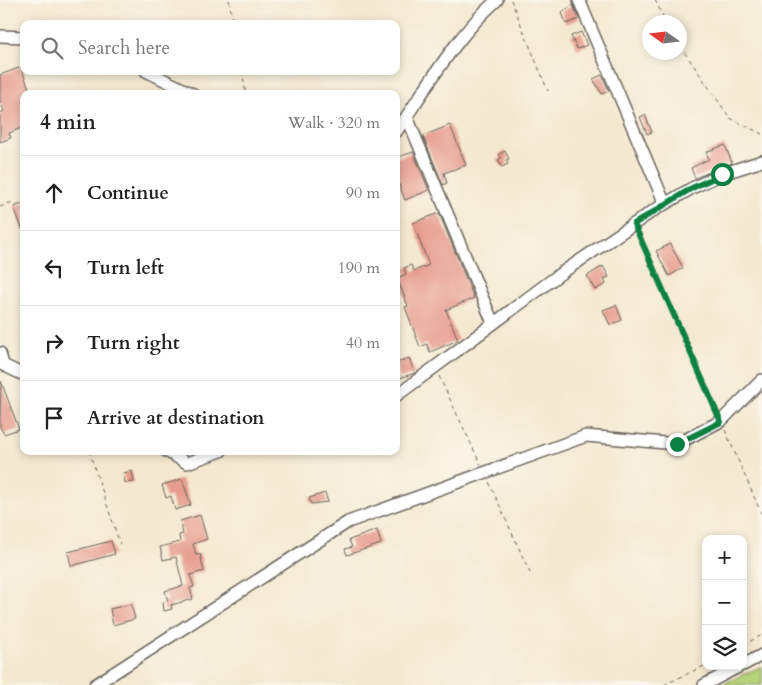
<!DOCTYPE html>
<meta charset="utf-8">
<style>
body{margin:0;font-family:Cardo,serif;background:#f2f2f2;color:#222}
.controls{position:absolute;right:15px;bottom:15px;display:grid;overflow:hidden;border-radius:10px;box-shadow:0 2px 8px #0003}
.controls button{width:45px;height:45px;display:grid;place-items:center;padding:0;border:0;border-bottom:1px solid #e0e0e0;background:#fff;color:#222;font:25px sans-serif}
.compass{position:absolute;left:642px;top:15px;width:45px;height:45px;border-radius:50%;background:#fff;box-shadow:0 2px 8px #0003;rotate:284deg}
.stop{position:absolute;width:15px;height:15px;margin:-11px;border:4px solid #0b8043;border-radius:50%;background:#fff}
.stop.end{background:#0b8043;border-color:#fff;box-shadow:0 1px 5px #0008}
.list{margin:0;padding:0;list-style:none}
h2{display:flex;justify-content:space-between;align-items:center;height:65px;margin:0;padding:0 20px;font-size:21px}
h2 small{font-size:16px;font-weight:400;color:#767676}
.list li{display:grid;grid-template-columns:32px 1fr auto;gap:15px;align-items:center;box-sizing:border-box;height:75px;padding:0 20px;border-top:1px solid #e0e0e0}
.list b{display:block;font-size:19px;white-space:nowrap}
.list em{font-size:16px;font-style:normal;color:#767676}
.icon{flex:none;width:28px;height:28px;fill:none;stroke:currentColor;stroke-width:2;stroke-linecap:round;stroke-linejoin:round}
.map{position:relative;flex:none;width:762px;height:685px;overflow:hidden}
.search{position:absolute;background:#fff;box-shadow:0 2px 8px #0003;left:20px;top:20px;width:380px;height:55px;display:flex;align-items:center;gap:12px;box-sizing:border-box;padding:0 18px;border-radius:10px;color:#767676;font-size:19px}
.panel{position:absolute;background:#fff;box-shadow:0 2px 8px #0003;left:20px;top:90px;width:380px;height:365px;border-radius:10px}
.map>svg:first-child{display:block}
.green{fill:#b6d379;stroke:#69784a}
.building{fill:#e69c8e}
.lines{fill:none;stroke-linecap:round;stroke-linejoin:round}
.minor-casing{stroke:#68635b;stroke-width:14}
.path{stroke:#68635b;stroke-width:1;stroke-dasharray:4 4;stroke-linecap:butt}
.minor{stroke:#fff;stroke-width:11}
.route{stroke:#0b8043;stroke-width:6}
</style>
<div class="map">
<svg width="762" height="685" viewBox="0 0 762 685">
<rect width="100%" height="100%" fill="#fbf7ec"/>
<filter id="ink" filterUnits="userSpaceOnUse"><feTurbulence type="fractalNoise" baseFrequency=".02" numOctaves="2"/><feDisplacementMap in="SourceGraphic" scale="10" xChannelSelector="R" yChannelSelector="G"/><feConvolveMatrix kernelMatrix="1 2 1 2 8 2 1 2 1" color-interpolation-filters="sRGB"/></filter>
<filter id="wash" filterUnits="userSpaceOnUse"><feTurbulence type="fractalNoise" baseFrequency=".0096" numOctaves="4" result="noise"/><feDisplacementMap in="SourceGraphic" scale="20" xChannelSelector="R" yChannelSelector="G"/><feGaussianBlur stdDeviation="1.12" result="paint"/><feColorMatrix in="noise" values="0 0 0 0 0 0 0 0 0 0 0 0 0 0 0 0 0 1.4 0 .05"/><feComposite in="paint" operator="in"/></filter>
<g filter="url(#wash)">
<rect width="100%" height="100%" fill="#f4e8d0"/>
<path class="green" d="M762,666V685H721Z"/>
<g id="blocks">
<path class="building" d="M573,5L579,19L566,24L562,12Z
M581,32L587,45L577,49L571,36Z
M21,67L31,94H24V127L9,133L11,138L0,142V113L4,111L0,101V75Z
M602,75L609,91L602,94L593,79Z
M645,115L652,132L647,134L640,117Z
M450,125L466,165L444,173L447,183L443,185L423,136Z
M725,145L732,163L695,178L691,168L709,159L706,152Z
M505,151L509,159L506,160L508,164L502,167L498,160L501,158L499,154Z
M413,152L429,190L405,200L396,177V158Z
M24,203V231H23L14,207Z
M439,213L474,298L446,310L458,340L430,352L427,344L420,347L405,307L408,306L397,278L406,274L404,268L411,265L414,271L429,265L413,223Z
M670,244L683,268L669,276L656,251Z
M603,266L609,277L604,279L606,284L595,290L587,276Z
M616,305L622,320L610,325L603,310Z
M409,358L415,373L400,378L396,363Z
M1,381L19,429L4,434L0,427Z
M132,471L134,482L125,483L123,473Z
M182,479L191,505L175,510L171,496L166,498L162,485Z
M325,493L328,502L311,504L309,498Z
M200,515L207,539L193,544L196,555L200,554L204,571L190,575L194,587L190,588L193,599L171,605L172,609L164,611L163,602L168,601L165,591L183,586L176,557L163,560L160,547L180,542L179,535L183,534L180,521Z
M377,530L381,544L347,555L345,549L352,547L349,540Z
M111,541L115,554L71,566L68,552Z
M131,604L135,619L113,625L110,609Z"/>
</g>
</g>
<g filter="url(#ink)">
<use href="#blocks" fill-opacity="0" stroke="#68635b" stroke-width="1"/>
<g class="lines">
<g class="minor-casing">
<path id="minor" d="M579,0L665,204
M0,36L24,37
M146,71L193,94
M407,117L493,323
M396,132C428,86 455,37 497,0
M0,353L3,365L24,375
M396,396L560,274L653,211L692,188L722,174L762,161
M166,451L187,463L221,451
M743,665L762,655
M95,685L348,522L586,436L677,444L721,421L762,380
M704,685L740,666"/>
</g>
<path class="path" d="M229,0L233,24
M511,0L548,91
M655,0L666,22
M680,46L730,118L762,134
M242,71L246,94
M0,207L15,201
M639,233L716,411
M439,376L481,465
M725,430L762,515
M89,451L120,544
M489,482L530,573
M743,645L762,635
M664,685L706,665"/>
<use href="#minor" class="minor"/>
</g>
</g>
<g class="lines" filter="url(#ink)">
<path class="route" d="M677,444L721,422L634,224L692,188L722,174"/>
</g>
</svg>
<div class="controls">
<button>+</button>
<button>−</button>
<button><svg class="icon" aria-label="layers" viewBox="0 0 24 24"><path d="M12 4l9 5-9 5-9-5zM3 14l9 5 9-5"/></svg></button>
</div>
<svg class="compass" viewBox="-18 -18 36 36"><path d="M0-13l5 13h-10z" fill="#e53935"/><path d="M0 13l5-13h-10z" fill="#767676"/></svg>
<div class="stop" style="left:722px;top:174px"></div>
<div class="stop end" style="left:677px;top:444px"></div>
<div class="search"><svg class="icon" aria-label="search" viewBox="0 0 24 24"><circle cx="10" cy="10" r="6"/><path d="M15 15l6 6"/></svg>Search here</div>
<section class="panel">
<h2>4 min<small>Walk · 320 m</small></h2>
<ul class="list">
<li><svg class="icon" aria-label="ahead" viewBox="0 0 24 24"><path d="M12 20V5M6 11l6-6 6 6"/></svg><div><b>Continue</b></div><em>90 m</em></li>
<li><svg class="icon" aria-label="left" viewBox="0 0 24 24"><path d="M17 20v-9H6M10 6l-5 5 5 5"/></svg><div><b>Turn left</b></div><em>190 m</em></li>
<li><svg class="icon" aria-label="right" viewBox="0 0 24 24"><path d="M7 20v-9h11M14 6l5 5-5 5"/></svg><div><b>Turn right</b></div><em>40 m</em></li>
<li><svg class="icon" aria-label="arrive" viewBox="0 0 24 24"><path d="M6 21V4h12l-3 4 3 4H6"/></svg><div><b>Arrive at destination</b></div></li>
</ul>
</section>
</div>
